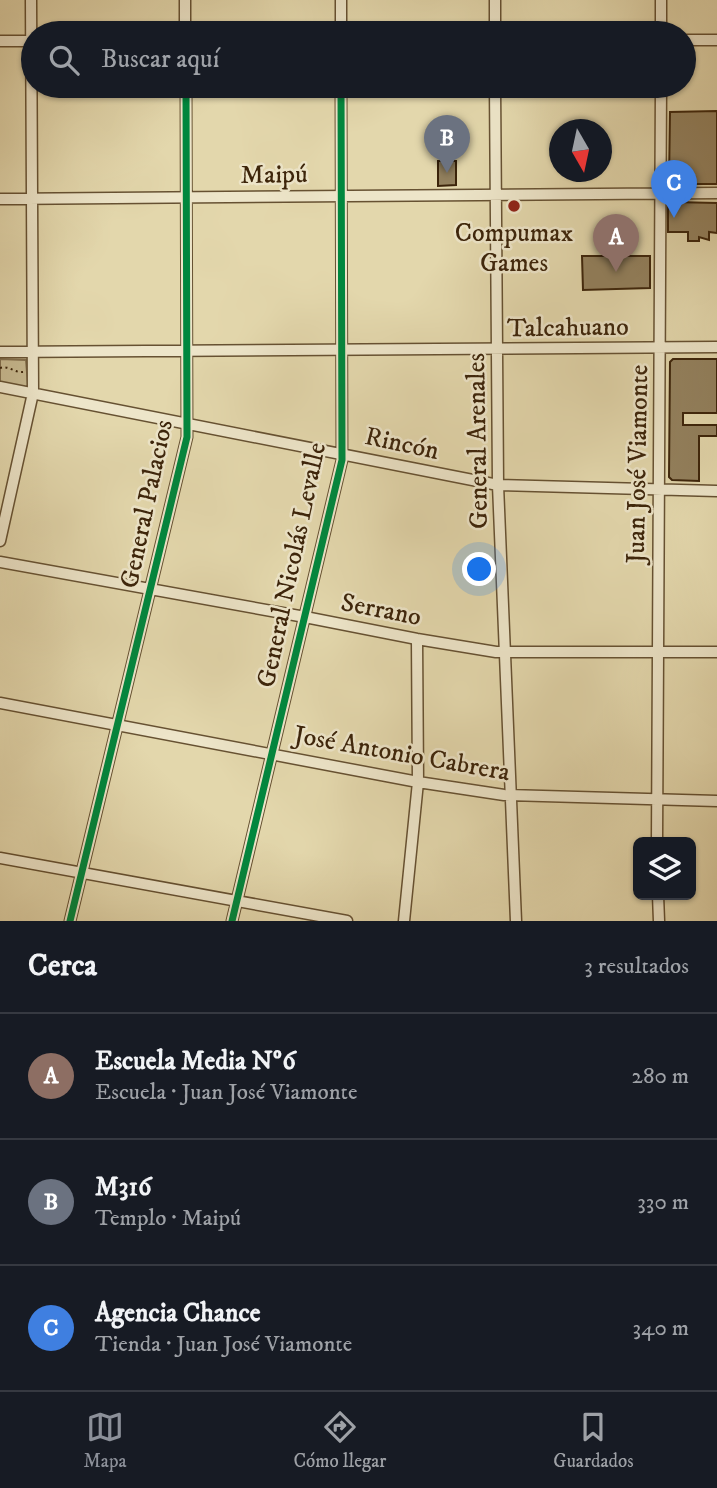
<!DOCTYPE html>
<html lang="es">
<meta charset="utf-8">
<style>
body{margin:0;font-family:"IM FELL DW Pica",serif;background:#20242c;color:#f1f3f6}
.controls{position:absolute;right:21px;bottom:21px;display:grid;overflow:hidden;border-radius:10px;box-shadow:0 2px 5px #0004}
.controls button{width:63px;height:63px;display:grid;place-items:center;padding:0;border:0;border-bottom:2px solid #363941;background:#171b24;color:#f1f3f6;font:35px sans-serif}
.compass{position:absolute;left:549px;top:119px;width:63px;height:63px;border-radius:50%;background:#171b24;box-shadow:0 2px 5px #0004;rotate:171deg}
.you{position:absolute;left:480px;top:570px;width:24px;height:24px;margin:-18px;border:5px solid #fff;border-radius:50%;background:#1a73e8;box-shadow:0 0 0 10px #1a73e833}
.badge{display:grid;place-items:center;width:46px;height:46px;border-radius:50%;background:#8c9099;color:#fff;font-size:23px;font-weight:700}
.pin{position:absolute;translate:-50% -58px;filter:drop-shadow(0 2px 4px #0008)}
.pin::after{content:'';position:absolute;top:37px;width:24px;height:21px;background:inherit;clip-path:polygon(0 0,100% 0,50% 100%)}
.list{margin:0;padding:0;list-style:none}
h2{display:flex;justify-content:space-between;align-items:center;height:91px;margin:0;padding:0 28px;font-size:30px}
h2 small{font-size:23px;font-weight:400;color:#9ea1a6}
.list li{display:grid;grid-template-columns:46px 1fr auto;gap:21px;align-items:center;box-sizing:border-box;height:126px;padding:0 28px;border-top:2px solid #363941}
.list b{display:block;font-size:26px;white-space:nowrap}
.list p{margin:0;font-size:23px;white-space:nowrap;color:#9ea1a6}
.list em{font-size:23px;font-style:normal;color:#9ea1a6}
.icon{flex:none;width:38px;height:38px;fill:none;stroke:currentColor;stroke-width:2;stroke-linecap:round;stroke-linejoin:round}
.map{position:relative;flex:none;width:717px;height:921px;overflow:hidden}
.search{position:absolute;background:#171b24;box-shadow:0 2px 5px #0004;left:21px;right:21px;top:21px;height:77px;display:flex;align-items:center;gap:18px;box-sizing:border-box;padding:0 24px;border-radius:38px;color:#9ea1a6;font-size:26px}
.sheet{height:469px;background:#171b24}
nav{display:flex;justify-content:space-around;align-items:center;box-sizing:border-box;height:98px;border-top:2px solid #363941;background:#171b24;font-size:19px;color:#9ea1a6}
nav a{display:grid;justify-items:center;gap:4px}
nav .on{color:#8c9099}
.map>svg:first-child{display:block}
.green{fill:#c7b990;stroke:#826e4d;stroke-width:2}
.building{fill:#93815e;stroke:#3c240a;stroke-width:2}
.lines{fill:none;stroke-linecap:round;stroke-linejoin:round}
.minor-casing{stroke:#665132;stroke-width:13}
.path{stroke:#3c240a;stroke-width:2;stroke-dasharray:2 3.5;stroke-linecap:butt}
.minor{stroke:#ede5c9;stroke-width:10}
.cycleway-casing{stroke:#ede5c9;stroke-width:11}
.cycleway{stroke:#00873e;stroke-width:7}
.poi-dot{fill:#8f2418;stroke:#ede5c9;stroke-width:2.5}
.labels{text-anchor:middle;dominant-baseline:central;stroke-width:5;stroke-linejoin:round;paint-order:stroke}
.street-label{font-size:26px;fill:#3c240a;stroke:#ede5c9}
.poi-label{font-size:26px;fill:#3c240a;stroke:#ede5c9}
</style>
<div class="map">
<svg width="717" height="921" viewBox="0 0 717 921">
<rect width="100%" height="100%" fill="#e3d7ac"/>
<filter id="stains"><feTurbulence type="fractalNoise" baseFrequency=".00286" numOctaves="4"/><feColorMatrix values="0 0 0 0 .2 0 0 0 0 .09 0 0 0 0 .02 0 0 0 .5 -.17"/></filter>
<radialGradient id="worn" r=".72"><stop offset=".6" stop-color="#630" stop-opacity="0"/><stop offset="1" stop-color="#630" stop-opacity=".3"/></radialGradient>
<path class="green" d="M0,359L26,360L28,385L26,388L0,383Z"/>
<path class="building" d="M717,111V184H671L669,182L670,112Z
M438,161H456V185L438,186Z
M673,202L717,203V233L709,232V240L699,237V241H688V232H668V206Z
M582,256H650V288L583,290Z
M673,359H717V413H683V425H717V436H699V481L672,480L669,477L670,362Z"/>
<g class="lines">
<g class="minor-casing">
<path id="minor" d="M341,0V33
M495,0V33
M661,0V33
M185,33V0
M684,40H717
M0,41H33
M495,86L498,485L516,921
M0,199L717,193
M0,352L717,347
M0,387L498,485L717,491
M0,541L33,393L31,0
M0,562L305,617L417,639L496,652H717
M0,703L418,782L504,795L717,801
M657,842L661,86
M0,858L347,921
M658,895L659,921
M70,921L187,437L186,86
M232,921L342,460L341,86
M404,921L418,782L417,639"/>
</g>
<path class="path" d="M0,368C9,365 14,373 23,372"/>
<use href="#minor" class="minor"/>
<g class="cycleway-casing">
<path id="cycleway" d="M70,921L187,437L186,86
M232,921L342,460L341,86"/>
</g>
<use href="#cycleway" class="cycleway"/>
</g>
<circle class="poi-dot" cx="514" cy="206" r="7"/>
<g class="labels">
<g class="street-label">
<text transform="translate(274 175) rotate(-1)">Maipú</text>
<text transform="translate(568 328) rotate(-1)">Talcahuano</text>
<text transform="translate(478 441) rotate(-91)">General Arenales</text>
<text transform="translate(402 444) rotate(12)">Rincón</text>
<text transform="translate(638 464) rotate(-89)">Juan José Viamonte</text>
<text transform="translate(147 504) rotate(-78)">General Palacios</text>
<text transform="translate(292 565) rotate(-78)">General Nicolás Levalle</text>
<text transform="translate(381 610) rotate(11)">Serrano</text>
<text transform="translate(402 754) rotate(10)">José Antonio Cabrera</text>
</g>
<g class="poi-label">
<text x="514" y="233">Compumax<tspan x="514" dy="30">Games</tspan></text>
</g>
</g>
<rect width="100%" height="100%" filter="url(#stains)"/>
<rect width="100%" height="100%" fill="url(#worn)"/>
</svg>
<div class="controls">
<button><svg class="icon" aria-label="layers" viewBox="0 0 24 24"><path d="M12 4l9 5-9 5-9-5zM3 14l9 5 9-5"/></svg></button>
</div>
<svg class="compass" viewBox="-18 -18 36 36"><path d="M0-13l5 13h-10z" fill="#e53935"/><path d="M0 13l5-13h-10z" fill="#9ea1a6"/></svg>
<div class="you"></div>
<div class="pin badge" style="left:616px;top:272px;background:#8d6e63">A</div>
<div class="pin badge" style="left:447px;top:173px;background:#6b7280">B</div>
<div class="pin badge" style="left:674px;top:218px;background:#3f7fe0">C</div>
<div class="search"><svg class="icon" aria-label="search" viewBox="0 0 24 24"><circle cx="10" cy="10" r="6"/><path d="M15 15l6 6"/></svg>Buscar aquí</div>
</div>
<section class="sheet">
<h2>Cerca<small>3 resultados</small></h2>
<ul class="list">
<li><span class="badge" style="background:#8d6e63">A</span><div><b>Escuela Media Nº6</b><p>Escuela · Juan José Viamonte</p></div><em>280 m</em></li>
<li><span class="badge" style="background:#6b7280">B</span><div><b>M316</b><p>Templo · Maipú</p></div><em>330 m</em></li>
<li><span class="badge" style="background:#3f7fe0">C</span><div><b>Agencia Chance</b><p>Tienda · Juan José Viamonte</p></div><em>340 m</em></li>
</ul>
</section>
<nav>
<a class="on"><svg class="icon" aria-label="map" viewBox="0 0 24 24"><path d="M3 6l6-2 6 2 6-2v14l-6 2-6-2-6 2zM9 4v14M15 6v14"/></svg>Mapa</a>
<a><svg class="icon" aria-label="directions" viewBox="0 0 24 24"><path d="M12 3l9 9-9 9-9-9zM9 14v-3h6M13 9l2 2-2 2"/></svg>Cómo llegar</a>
<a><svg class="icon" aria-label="saved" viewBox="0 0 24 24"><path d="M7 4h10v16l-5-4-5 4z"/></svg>Guardados</a>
</nav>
